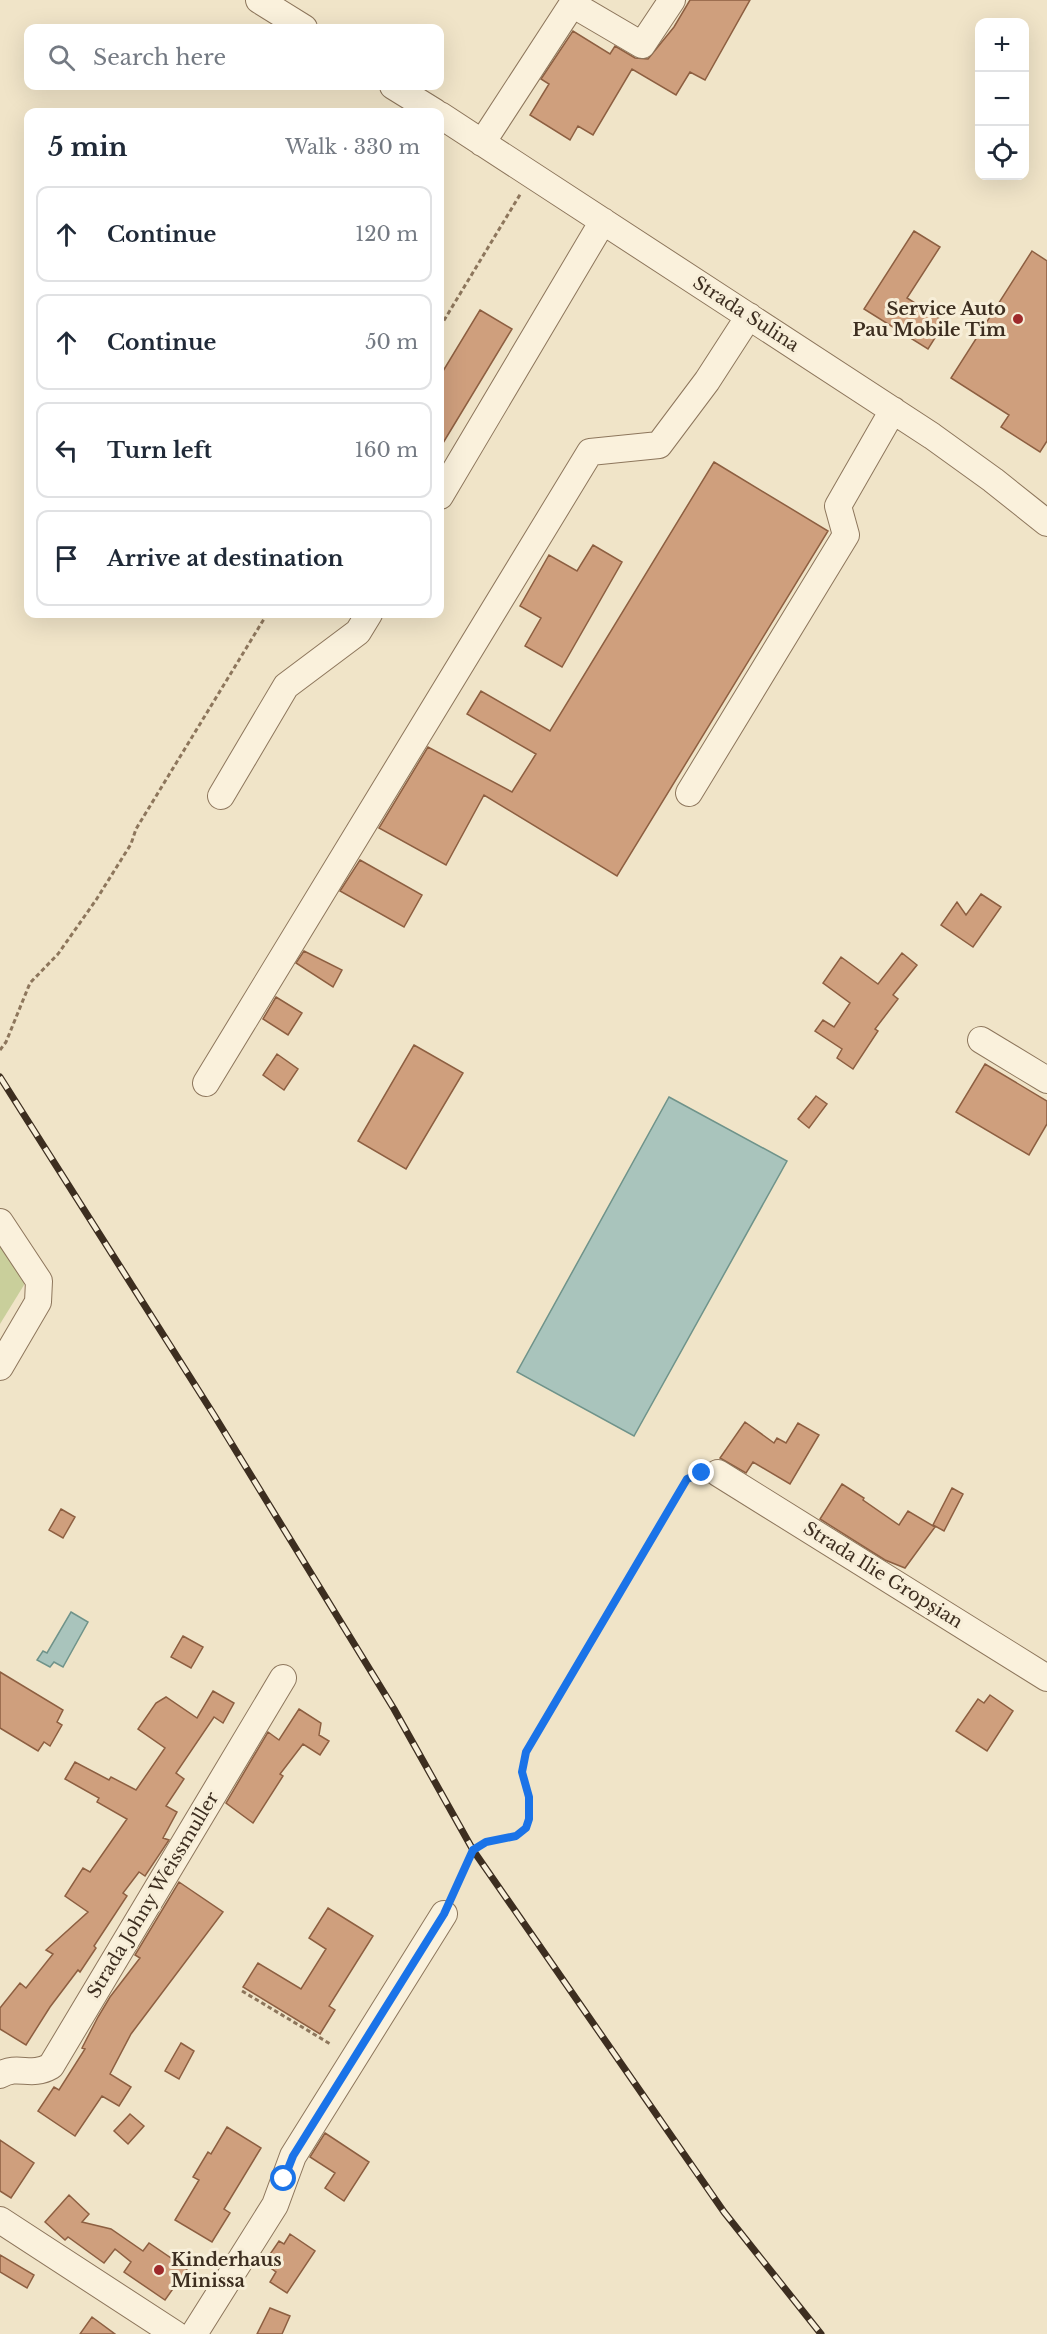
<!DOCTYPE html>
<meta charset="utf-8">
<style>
body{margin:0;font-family:"Libre Baskerville",serif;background:#f6f6f7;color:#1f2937}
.controls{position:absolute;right:18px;top:18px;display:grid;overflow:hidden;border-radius:12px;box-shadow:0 6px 24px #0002}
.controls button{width:54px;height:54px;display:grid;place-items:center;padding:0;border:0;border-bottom:2px solid #e0e1e3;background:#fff;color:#1f2937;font:30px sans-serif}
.stop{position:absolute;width:18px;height:18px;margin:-14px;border:4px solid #1a73e8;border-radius:50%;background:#fff}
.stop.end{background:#1a73e8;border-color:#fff;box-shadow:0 2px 6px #0008}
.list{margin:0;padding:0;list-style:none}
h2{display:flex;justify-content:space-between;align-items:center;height:78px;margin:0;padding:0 24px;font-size:26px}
h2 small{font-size:20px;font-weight:400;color:#747a83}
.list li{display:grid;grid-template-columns:39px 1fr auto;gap:18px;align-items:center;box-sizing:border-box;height:96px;margin:0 12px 12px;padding:0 12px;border:2px solid #e0e1e3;border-radius:12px}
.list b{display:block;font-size:22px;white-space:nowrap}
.list em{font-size:20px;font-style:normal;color:#747a83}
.icon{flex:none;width:33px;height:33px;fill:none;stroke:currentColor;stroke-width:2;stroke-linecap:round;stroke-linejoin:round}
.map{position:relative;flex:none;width:1047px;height:2334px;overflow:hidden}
.search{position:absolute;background:#fff;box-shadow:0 6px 24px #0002;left:24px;top:24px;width:420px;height:66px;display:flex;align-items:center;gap:15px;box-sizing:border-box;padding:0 21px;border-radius:12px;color:#747a83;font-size:22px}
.panel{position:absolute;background:#fff;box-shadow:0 6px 24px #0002;left:24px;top:108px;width:420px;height:510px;border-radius:12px}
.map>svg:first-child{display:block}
.green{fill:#c9cf9b}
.water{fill:#a9c4bc;stroke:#6f938a;stroke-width:1.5}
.building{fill:#cf9f7d;stroke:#8d5f41;stroke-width:1.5}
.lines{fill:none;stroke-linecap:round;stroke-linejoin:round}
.minor-casing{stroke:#8d765c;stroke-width:28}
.path{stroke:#8d765c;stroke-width:3;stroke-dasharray:4.5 3;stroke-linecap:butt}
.minor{stroke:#faf1dc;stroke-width:26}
.rail-casing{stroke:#3d2e20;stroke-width:7}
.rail{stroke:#f7eed8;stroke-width:4.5;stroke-dasharray:14;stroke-linecap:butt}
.route{stroke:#1a73e8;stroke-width:8}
.poi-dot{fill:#9e2a2b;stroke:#f7eed8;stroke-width:2}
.labels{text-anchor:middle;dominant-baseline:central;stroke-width:6;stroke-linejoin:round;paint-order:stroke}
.poi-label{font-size:18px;font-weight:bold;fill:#3d2e20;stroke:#f7eed8;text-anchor:end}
.street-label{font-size:18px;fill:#3d2e20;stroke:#f7eed8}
</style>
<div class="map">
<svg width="1047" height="2334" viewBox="0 0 1047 2334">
<rect width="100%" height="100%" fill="#f0e4c8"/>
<path class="green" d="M0,1231L23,1264L24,1285L0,1324Z"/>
<path class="water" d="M669,1097L787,1161L634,1436L517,1372Z
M71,1612L88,1622L63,1667L54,1662L50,1667L37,1660L43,1651L47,1653Z"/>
<path class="building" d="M690,0H750L705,80L690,72L676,95L632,69L593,135L578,126L570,140L530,115L549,84L541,79L573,31L610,54L615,46L635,58L648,59L674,27Z
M914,231L940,247L907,298L945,322L928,349L864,309Z
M1032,251L1047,261V441L1040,452L1001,427L1009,415L951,378Z
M480,310L512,329L440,448V376Z
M714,462L828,531L617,876L484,795L446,865L379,828L428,747L512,792L536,754L467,714L481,691L550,731Z
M593,545L622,562L562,667L525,646L541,618L520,606L549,555L577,571Z
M360,860L422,895L404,927L340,891Z
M981,894L1001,907L973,947L941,925L957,902L966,915Z
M304,951L342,970L333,987L296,963Z
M902,953L917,965L893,995L898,999L875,1029L878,1031L853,1069L837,1058L842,1049L815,1031L823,1020L834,1027L850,1003L823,983L841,957L878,984Z
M276,997L302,1013L288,1035L263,1019Z
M414,1045L463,1073L406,1169L358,1141Z
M277,1054L298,1069L284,1090L263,1075Z
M985,1064L1047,1101V1124L1029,1155L956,1112Z
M816,1096L827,1104L809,1128L798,1119Z
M745,1422L774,1443L777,1438L786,1443L798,1423L819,1435L790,1484L753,1462L746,1473L720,1458Z
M842,1484L864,1498L863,1500L899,1525L908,1511L935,1527L905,1568L885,1560L820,1519Z
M952,1488L963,1494L944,1531L933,1525Z
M61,1509L75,1517L63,1538L49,1530Z
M183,1636L203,1647L191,1668L171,1657Z
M0,1672L63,1710L57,1722L62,1725L50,1746L44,1742L38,1751L0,1728Z
M213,1691L234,1703L223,1723L214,1717L176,1773L184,1779L166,1806L177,1812L163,1838L169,1840L145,1876L139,1872L123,1893L127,1896L94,1946L96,1948L80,1972L78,1970L50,2007L26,2045L0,2029V2008L20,1983L26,1988L53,1954L46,1950L88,1912L65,1896L83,1868L90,1872L127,1819L97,1802L99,1798L65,1779L75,1762L109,1780L111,1777L136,1790L165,1748L138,1729L156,1703L166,1697L197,1718Z
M990,1695L1013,1711L987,1751L956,1731L978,1699L984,1703Z
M299,1709L321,1723L319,1735L329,1741L320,1755L303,1744L280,1774L283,1776L253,1823L226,1803L268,1732L279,1740Z
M179,1882L223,1912L131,2034L110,2074L131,2087L119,2106L102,2096L75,2136L38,2111L54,2087L59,2090L85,2049L82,2048L98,2017L110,1997L140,1958L135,1955Z
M328,1908L373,1936L329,2006L335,2010L320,2034L243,1987L258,1963L301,1989L326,1949L309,1938Z
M181,2043L194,2051L179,2079L165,2071Z
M130,2114L144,2126L128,2144L114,2131Z
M227,2127L261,2148L224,2209L230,2213L212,2242L175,2220L199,2180L193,2177L208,2152L211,2154Z
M325,2133L369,2162L344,2201L325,2188L335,2173L310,2157Z
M0,2140L34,2163L11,2198L0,2191Z
M69,2195L89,2214L82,2222L111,2229L143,2251L149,2243L187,2269L165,2300L124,2272L131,2262L115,2249L104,2263L68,2237L65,2240L45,2222Z
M290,2234L315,2251L287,2293L270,2282L276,2272L264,2263L279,2241L284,2244Z
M0,2255L34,2275L27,2288L0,2272Z
M270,2308L290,2316L282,2334H257Z
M92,2317L115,2334H80Z"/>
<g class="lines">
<g class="minor-casing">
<path id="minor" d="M259,0L304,28
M572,4L642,45L672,0
M393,86L435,112
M440,115L932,436L993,480L1047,523
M482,143L575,0
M440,496L603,221
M689,793L846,535L838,506L893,410
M221,796L286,686L358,632L369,614
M981,1040L1047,1080
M206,1083L590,452L659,445L707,381L749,316
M0,1222L39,1281L38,1302L0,1367
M718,1473L1047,1678
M0,2075C19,2064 30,2078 51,2066L283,1678
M0,2220L175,2334
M194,2334L275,2205L293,2156L444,1914"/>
</g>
<path class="path" d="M440,327L521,193
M0,1050L6,1042L30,983L58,954L96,900L131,844L136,829L267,614
M452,1896C458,1884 466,1858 474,1849C488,1835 520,1845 527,1825C535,1806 522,1789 522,1770C523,1764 525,1758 526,1752L687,1479L697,1475
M242,1991L332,2045"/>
<use href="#minor" class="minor"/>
<g class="rail-casing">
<path id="rail" d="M0,1077L214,1415L394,1709L473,1850L724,2212L821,2334"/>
</g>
<use href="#rail" class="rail"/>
</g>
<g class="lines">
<path class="route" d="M284,2179L293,2156L444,1914L473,1850L486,1842L516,1836L526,1828L529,1819V1797L522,1772L526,1752L687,1479L702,1473"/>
</g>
<g class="poi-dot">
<circle cx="1018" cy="319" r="6"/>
<circle cx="159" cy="2270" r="6"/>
</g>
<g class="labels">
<g class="poi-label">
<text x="1006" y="309">Service Auto<tspan x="1006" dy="21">Pau Mobile Tim</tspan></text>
<text x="171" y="2260" text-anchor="start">Kinderhaus<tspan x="171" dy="21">Minissa</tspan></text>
</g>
<g class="street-label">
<text transform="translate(746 314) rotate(33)">Strada Sulina</text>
<text transform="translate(883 1575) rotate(32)">Strada Ilie Gropșian</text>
<text transform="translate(153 1895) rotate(-59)">Strada Johny Weissmuller</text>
</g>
</g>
</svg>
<div class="controls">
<button>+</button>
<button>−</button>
<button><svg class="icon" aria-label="locate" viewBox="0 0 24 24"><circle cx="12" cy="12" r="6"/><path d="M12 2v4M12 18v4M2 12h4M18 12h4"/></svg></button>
</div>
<div class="stop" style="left:284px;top:2179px"></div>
<div class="stop end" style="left:702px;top:1473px"></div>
<div class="search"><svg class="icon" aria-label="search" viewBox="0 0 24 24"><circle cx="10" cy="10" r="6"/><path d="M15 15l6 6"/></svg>Search here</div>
<section class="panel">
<h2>5 min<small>Walk · 330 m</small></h2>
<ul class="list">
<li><svg class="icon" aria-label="ahead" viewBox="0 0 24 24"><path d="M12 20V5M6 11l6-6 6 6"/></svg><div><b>Continue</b></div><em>120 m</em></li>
<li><svg class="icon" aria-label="ahead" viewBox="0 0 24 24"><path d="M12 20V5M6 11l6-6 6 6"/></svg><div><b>Continue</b></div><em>50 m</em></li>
<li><svg class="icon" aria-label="left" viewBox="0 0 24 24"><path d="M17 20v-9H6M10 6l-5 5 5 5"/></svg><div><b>Turn left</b></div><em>160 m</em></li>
<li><svg class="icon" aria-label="arrive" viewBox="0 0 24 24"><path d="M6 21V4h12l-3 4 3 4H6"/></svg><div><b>Arrive at destination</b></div></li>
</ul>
</section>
</div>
